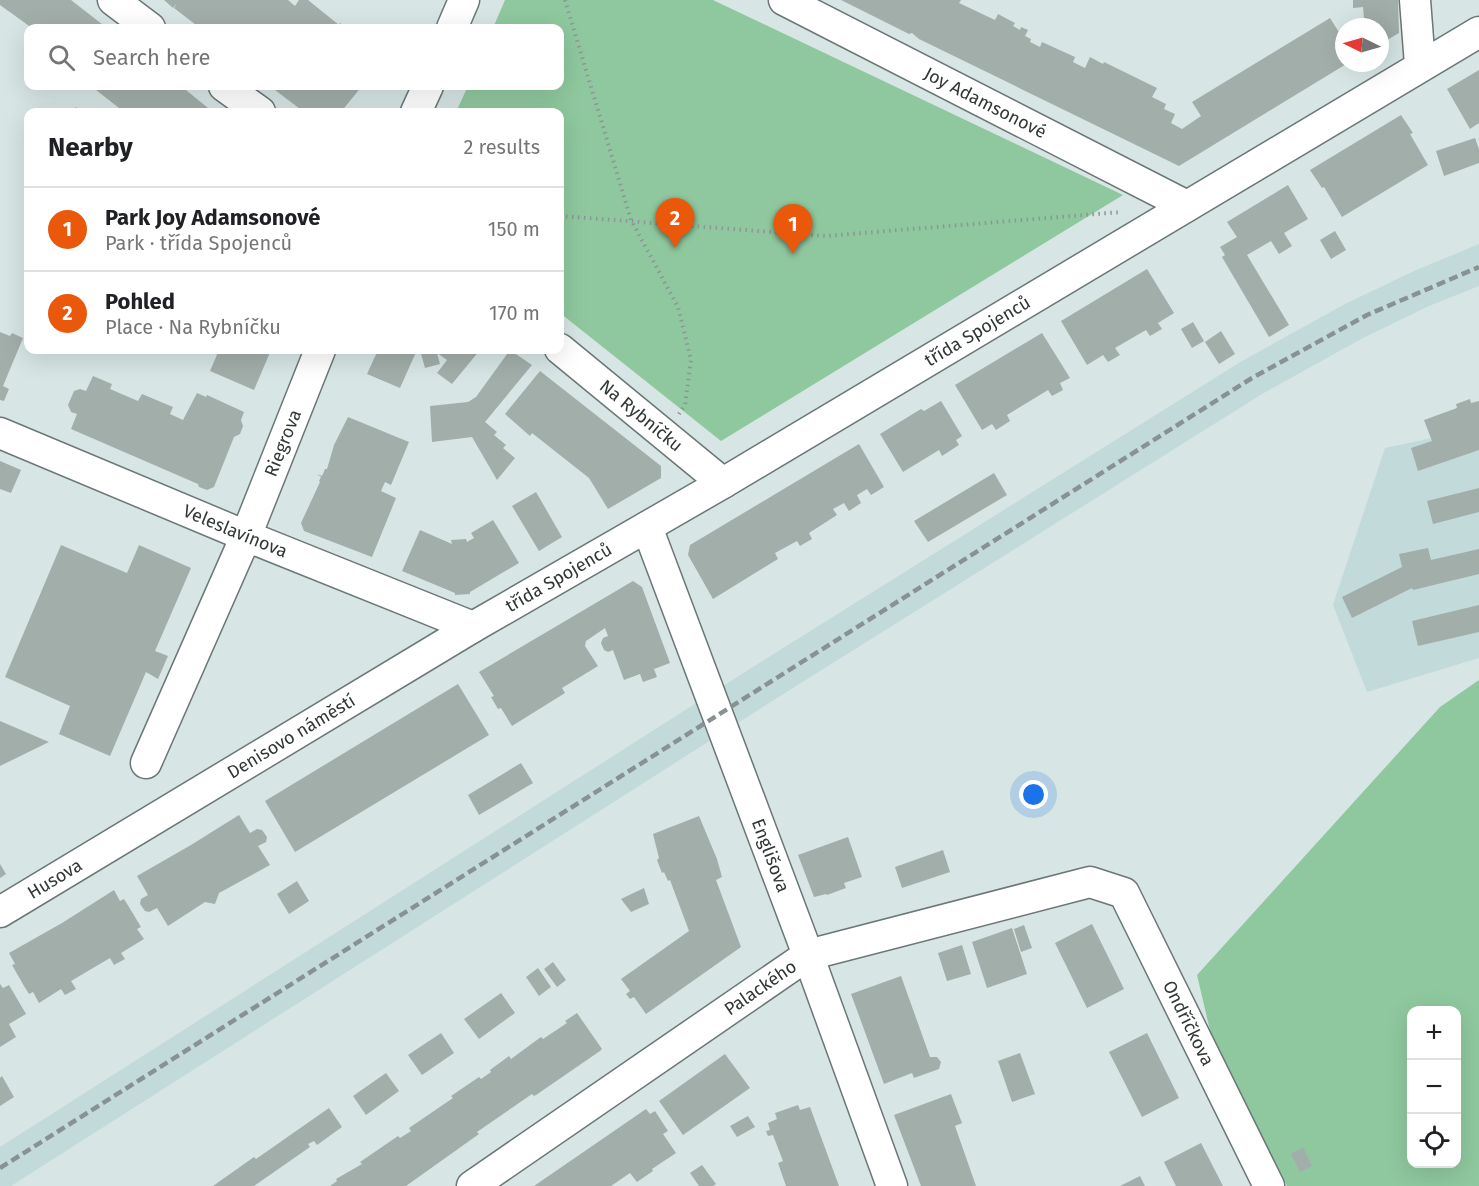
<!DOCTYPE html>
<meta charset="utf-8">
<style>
body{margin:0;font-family:"Fira Sans",sans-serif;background:#f6f6f6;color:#202124}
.controls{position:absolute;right:18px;bottom:18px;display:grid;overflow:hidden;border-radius:12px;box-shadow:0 6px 24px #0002}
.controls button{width:54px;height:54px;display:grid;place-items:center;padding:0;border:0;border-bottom:2px solid #e0e0e0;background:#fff;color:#202124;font:30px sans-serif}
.compass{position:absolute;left:1335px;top:18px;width:54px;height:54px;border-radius:50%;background:#fff;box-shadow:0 6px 24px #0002;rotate:275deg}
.you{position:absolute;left:1034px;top:795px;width:21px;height:21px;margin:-15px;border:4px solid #fff;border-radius:50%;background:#1a73e8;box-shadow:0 0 0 9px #1a73e833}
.badge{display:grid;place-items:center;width:39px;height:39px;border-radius:50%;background:#ea580c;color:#fff;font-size:20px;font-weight:700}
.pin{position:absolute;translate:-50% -50px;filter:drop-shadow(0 2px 3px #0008)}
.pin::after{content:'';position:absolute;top:32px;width:21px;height:18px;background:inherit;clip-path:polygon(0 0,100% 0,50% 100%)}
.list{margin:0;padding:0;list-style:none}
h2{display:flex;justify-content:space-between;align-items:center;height:78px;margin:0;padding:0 24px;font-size:26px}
h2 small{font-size:20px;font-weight:400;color:#757577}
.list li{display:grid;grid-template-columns:39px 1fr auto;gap:18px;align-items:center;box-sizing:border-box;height:84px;padding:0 24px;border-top:2px solid #e0e0e0}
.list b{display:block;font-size:22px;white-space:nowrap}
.list p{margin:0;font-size:20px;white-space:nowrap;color:#757577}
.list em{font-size:20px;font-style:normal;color:#757577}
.icon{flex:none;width:33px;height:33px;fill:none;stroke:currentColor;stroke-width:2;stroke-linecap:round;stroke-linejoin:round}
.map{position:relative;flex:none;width:1479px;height:1186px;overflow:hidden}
.search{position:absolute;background:#fff;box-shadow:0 6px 24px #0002;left:24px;top:24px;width:540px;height:66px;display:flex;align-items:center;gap:15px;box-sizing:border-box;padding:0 21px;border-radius:12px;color:#757577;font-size:22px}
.panel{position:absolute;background:#fff;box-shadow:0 6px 24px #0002;left:24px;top:108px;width:540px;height:246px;border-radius:12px}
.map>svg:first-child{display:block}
.built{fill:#c3dada}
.green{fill:#8fc89e;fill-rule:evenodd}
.building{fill:#a2aeaa}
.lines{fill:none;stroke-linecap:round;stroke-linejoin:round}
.minor-casing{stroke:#6b7777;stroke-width:33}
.path{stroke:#8c9697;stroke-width:4;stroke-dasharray:1.5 4.5;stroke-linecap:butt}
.minor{stroke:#fff;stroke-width:30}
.rail{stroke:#889292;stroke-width:4.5;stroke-dasharray:9 4.5;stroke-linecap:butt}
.labels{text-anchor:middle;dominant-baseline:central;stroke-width:6;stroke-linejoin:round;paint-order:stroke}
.street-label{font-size:18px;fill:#313637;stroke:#e4f2f2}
</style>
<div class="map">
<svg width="1479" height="1186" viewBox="0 0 1479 1186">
<rect width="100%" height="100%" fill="#d7e5e5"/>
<path class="built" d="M1479,244V286L1429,306L1363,338L1262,394L769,703L11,1186H0V1147L748,670L1242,361L1345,304L1414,271Z
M1479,428V658L1367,692L1333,605L1385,448Z"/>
<path class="green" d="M505,0H713L1123,195L721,441L560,313V112H456L468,86H560V28H493Z
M1479,680V1186H1287L1212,1039L1197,975L1440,707ZM1412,1010H1456V1164H1412Z"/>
<path class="building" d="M0,0H71L107,28H32L0,5Z
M164,0H288L295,6L299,0H308L339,25L340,23L347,28H200L174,8L177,3L173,8Z
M841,0H961L959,3L995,20L998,14L1015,23L1013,26L1020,30L1021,27L1028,30L1025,36L1031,39L1030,42L1040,47L1042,42L1075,57L1073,62L1085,68L1090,57L1103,64L1104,62L1157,88L1152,97L1166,104L1164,109L1175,114L1171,123L1182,129L1201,116L1192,102L1330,18L1340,34L1344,31V63H1348L1179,166L919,39L912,33L909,34Z
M1353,0H1398L1399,33L1380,44V27H1351L1364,19L1363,7L1353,8Z
M1479,70V123L1470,129L1447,89Z
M91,86H181L213,112H124Z
M275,86H362L341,112H304L275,90L277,87Z
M76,107L78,109L84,108L91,112H72Z
M1401,115L1413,133L1410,134L1428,165L1342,217L1324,187L1322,188L1310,170Z
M1475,138L1479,149V163L1444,176L1436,151Z
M1288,185L1308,219L1284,233L1292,246L1279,254L1271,241L1247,255L1289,325L1269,337L1222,257L1225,255L1220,247L1237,237L1227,222Z
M1335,231L1346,250L1331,259L1320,240Z
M1147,269L1174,313L1158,323L1162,329L1150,336L1146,330L1115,348L1120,355L1108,362L1103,355L1087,365L1061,321Z
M1193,322L1204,341L1192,348L1181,329Z
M1221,331L1235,354L1219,364L1205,342Z
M0,332L10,336L12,333L23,338L3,386L9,389L4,401L0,400Z
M1042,333L1070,378L1060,383L1063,390L1052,396L1048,390L1007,415L1010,421L996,430L992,424L982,430L955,385Z
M219,350H271L254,390L210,371Z
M378,350H417L400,388L367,374Z
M420,350H480L452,384L437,373L447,360L437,353L440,364L425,368Z
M510,350L532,365L485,422L497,432L494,435L506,445L503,448L515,458L497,480L472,437L432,442L430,406L468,402L476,397Z
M540,371L661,466V478L608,509L589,478L532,433L530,436L505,414Z
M93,376L112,384L110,389L138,401L142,394L173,407L170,414L183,420L197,393L206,397L207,395L244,412L241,420L243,426L240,434L234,437L214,487L207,490L199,487L198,484L71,429L77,414L71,412L68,405L74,391L80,389L86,391Z
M1470,399L1471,403L1479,401V450L1418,471L1411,448L1432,441L1424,420L1457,408L1456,404Z
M941,401L962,436L956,440L959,445L942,456L939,450L903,472L880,434L921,409L924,411Z
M348,417L409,442L391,485L385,482L381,491L396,498L372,557L304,531L301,523L320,482L319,481L321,477L317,474L322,476L325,469H327L334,445Z
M859,444L884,487L871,495L867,489L857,495L861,503L849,511L844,503L833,509L837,515L809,533L812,539L800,546L797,541L775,553L778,559L713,599L688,555L690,545Z
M0,461L21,470L11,493L0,489Z
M994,473L1007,495L928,542L914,521Z
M1479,488V512L1433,524L1427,501Z
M536,492L562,537L539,551L512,506Z
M493,520L519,563L470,592V594L455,595V593L402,571L420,530L452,544L451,540L466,539L467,542L474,538L471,533Z
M61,545L127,573L139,545L191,568L155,651L168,656L158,679L146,672L110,756L59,734L70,706L5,677Z
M1428,548L1431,560L1479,549V574L1413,590L1412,588L1352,618L1342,597L1402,567L1399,554Z
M633,581L642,587L670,663L654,669L657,677L643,682L640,674L624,680L613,650L608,652L604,650L601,643L603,638L608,636L605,628L586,641L585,646L598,666L562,688L565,693L512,726L501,708L498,709L491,697L494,696L479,672Z
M1479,605V632L1418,646L1412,621Z
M458,684L489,735L295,852L265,801Z
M0,721L49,742L0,766Z
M521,763L533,783L479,815L468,795Z
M239,815L250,833L257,829L262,830L267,837L266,842L258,846L270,865L219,893L215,904L205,902L168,926L157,908L149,912L145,911L140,904L141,899L148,895L137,876L191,845Z
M699,816L717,859L722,877L716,880L741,947L646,1014L634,997L630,999L626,994L630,991L621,979L689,931L670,880L668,881L664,872L662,873L657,860L659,858L653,834Z
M848,837L862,877L844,883L846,888L827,895L826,894L814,897L798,855Z
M943,850L950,872L902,888L895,867Z
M0,864L6,874L0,878Z
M297,881L309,901L289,914L277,894Z
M644,888L649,904L631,912L621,899Z
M114,890L120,901L124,899L129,907L141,927L137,929L144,939L121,953L125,959L114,965L110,958L71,981L76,989L65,995L61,989L39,1003L33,992L29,994L24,986L12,965L15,964L9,953L62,923Z
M1092,924L1124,989L1087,1008L1055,943Z
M1024,925L1032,948L1021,952L1014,929Z
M1012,928L1027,974L987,988L972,942Z
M962,945L971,974L947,981L938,953Z
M553,962L566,980L557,987L544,969Z
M538,968L551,987L539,996L526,977Z
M901,976L930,1057H937L941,1062L939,1069L914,1078L912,1073L884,1084L851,994Z
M0,984L3,988L9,985L26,1014L9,1024L16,1037L0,1047Z
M501,993L515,1013L479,1039L464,1019Z
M577,1013L602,1049L600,1051L536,1095L534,1096L532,1094L477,1132L479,1134L406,1186H330L337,1181L336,1179L362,1164L360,1162L398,1136L400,1138L411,1131L409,1128L453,1098L451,1096L479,1077L481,1079L491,1072L490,1070L509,1056L511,1059L541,1037L543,1039L567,1023L565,1021Z
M441,1033L454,1053L422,1075L408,1055Z
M1147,1033L1179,1098L1142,1117L1109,1052Z
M1020,1053L1035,1094L1012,1102L998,1061Z
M725,1054L750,1088L683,1135L659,1101Z
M386,1073L399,1091L366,1115L353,1096Z
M2,1076L14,1097L0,1106V1078Z
M951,1094L962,1123L955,1126L976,1186H921L894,1115Z
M798,1105L800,1110L810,1107L839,1186H786L778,1163L783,1161L773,1135L768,1136L766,1131L770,1130L768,1123L777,1119L775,1113Z
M329,1108L342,1127L317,1145L314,1141L308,1144L310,1147L254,1186H213L254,1157L256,1159Z
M646,1109L650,1114L655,1111L668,1131L663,1134L676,1153L652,1169L653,1171L637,1182L630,1173L611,1186H534Z
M748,1116L755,1127L737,1137L730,1126Z
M1201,1143L1223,1186H1176L1164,1162Z
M1303,1147L1312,1166L1300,1172L1291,1154Z
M702,1165L716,1184L713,1186H699L690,1173Z
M1140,1176L1145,1186H1120Z"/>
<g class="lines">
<g class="minor-casing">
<g id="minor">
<path d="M113,0L150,28"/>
<path id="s1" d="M784,0L1187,206"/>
<path d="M1415,0L1420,65"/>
<path d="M452,28L464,0"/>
<path d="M224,86L260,112"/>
<path d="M416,112L428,86"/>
<path id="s2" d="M560,349L723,483"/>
<path id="s3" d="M0,433L246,536L473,627"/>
<path id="s4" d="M647,527L808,955L892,1186"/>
<path id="s5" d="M146,763L246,536L320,350"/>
<path id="s6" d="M0,912L473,627L723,483L1479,32"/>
<path id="s7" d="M472,1186L808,955L1090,882L1124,893L1269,1186"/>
</g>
</g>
<path class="path" d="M565,0L631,220L678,307L691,360L685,405L679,414
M560,216L825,236L1121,212"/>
<use href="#minor" class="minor"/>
<path class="rail" d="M0,1168L1252,378L1367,315L1479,267"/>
</g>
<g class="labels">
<g class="street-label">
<text stroke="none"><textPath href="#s1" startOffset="226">Joy Adamsonové</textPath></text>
<text stroke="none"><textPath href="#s6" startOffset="1137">třída Spojenců</textPath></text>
<text stroke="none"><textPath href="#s2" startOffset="105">Na Rybníčku</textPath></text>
<text stroke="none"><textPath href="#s5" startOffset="348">Riegrova</textPath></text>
<text stroke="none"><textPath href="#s3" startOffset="255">Veleslavínova</textPath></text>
<text stroke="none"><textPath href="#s6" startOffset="651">třída Spojenců</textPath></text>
<text stroke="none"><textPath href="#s6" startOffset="340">Denisovo náměstí</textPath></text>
<text stroke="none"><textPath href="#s4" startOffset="351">Englišova</textPath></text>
<text stroke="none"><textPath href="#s6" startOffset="64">Husova</textPath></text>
<text stroke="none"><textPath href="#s7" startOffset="350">Palackého</textPath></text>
<text stroke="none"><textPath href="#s7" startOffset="880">Ondříčkova</textPath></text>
</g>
</g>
</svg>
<div class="controls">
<button>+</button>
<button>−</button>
<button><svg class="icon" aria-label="locate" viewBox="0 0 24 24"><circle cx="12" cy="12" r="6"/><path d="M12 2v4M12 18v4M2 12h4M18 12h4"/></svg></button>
</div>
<svg class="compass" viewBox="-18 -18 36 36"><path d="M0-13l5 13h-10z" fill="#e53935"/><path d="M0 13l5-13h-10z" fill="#757577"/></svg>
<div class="you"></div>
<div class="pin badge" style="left:793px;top:254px">1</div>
<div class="pin badge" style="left:675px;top:248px">2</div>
<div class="search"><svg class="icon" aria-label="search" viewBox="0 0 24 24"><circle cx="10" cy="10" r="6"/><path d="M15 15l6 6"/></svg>Search here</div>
<section class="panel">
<h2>Nearby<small>2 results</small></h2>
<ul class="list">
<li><span class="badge">1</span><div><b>Park Joy Adamsonové</b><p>Park · třída Spojenců</p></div><em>150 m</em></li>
<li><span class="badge">2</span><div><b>Pohled</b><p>Place · Na Rybníčku</p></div><em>170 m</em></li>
</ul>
</section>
</div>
